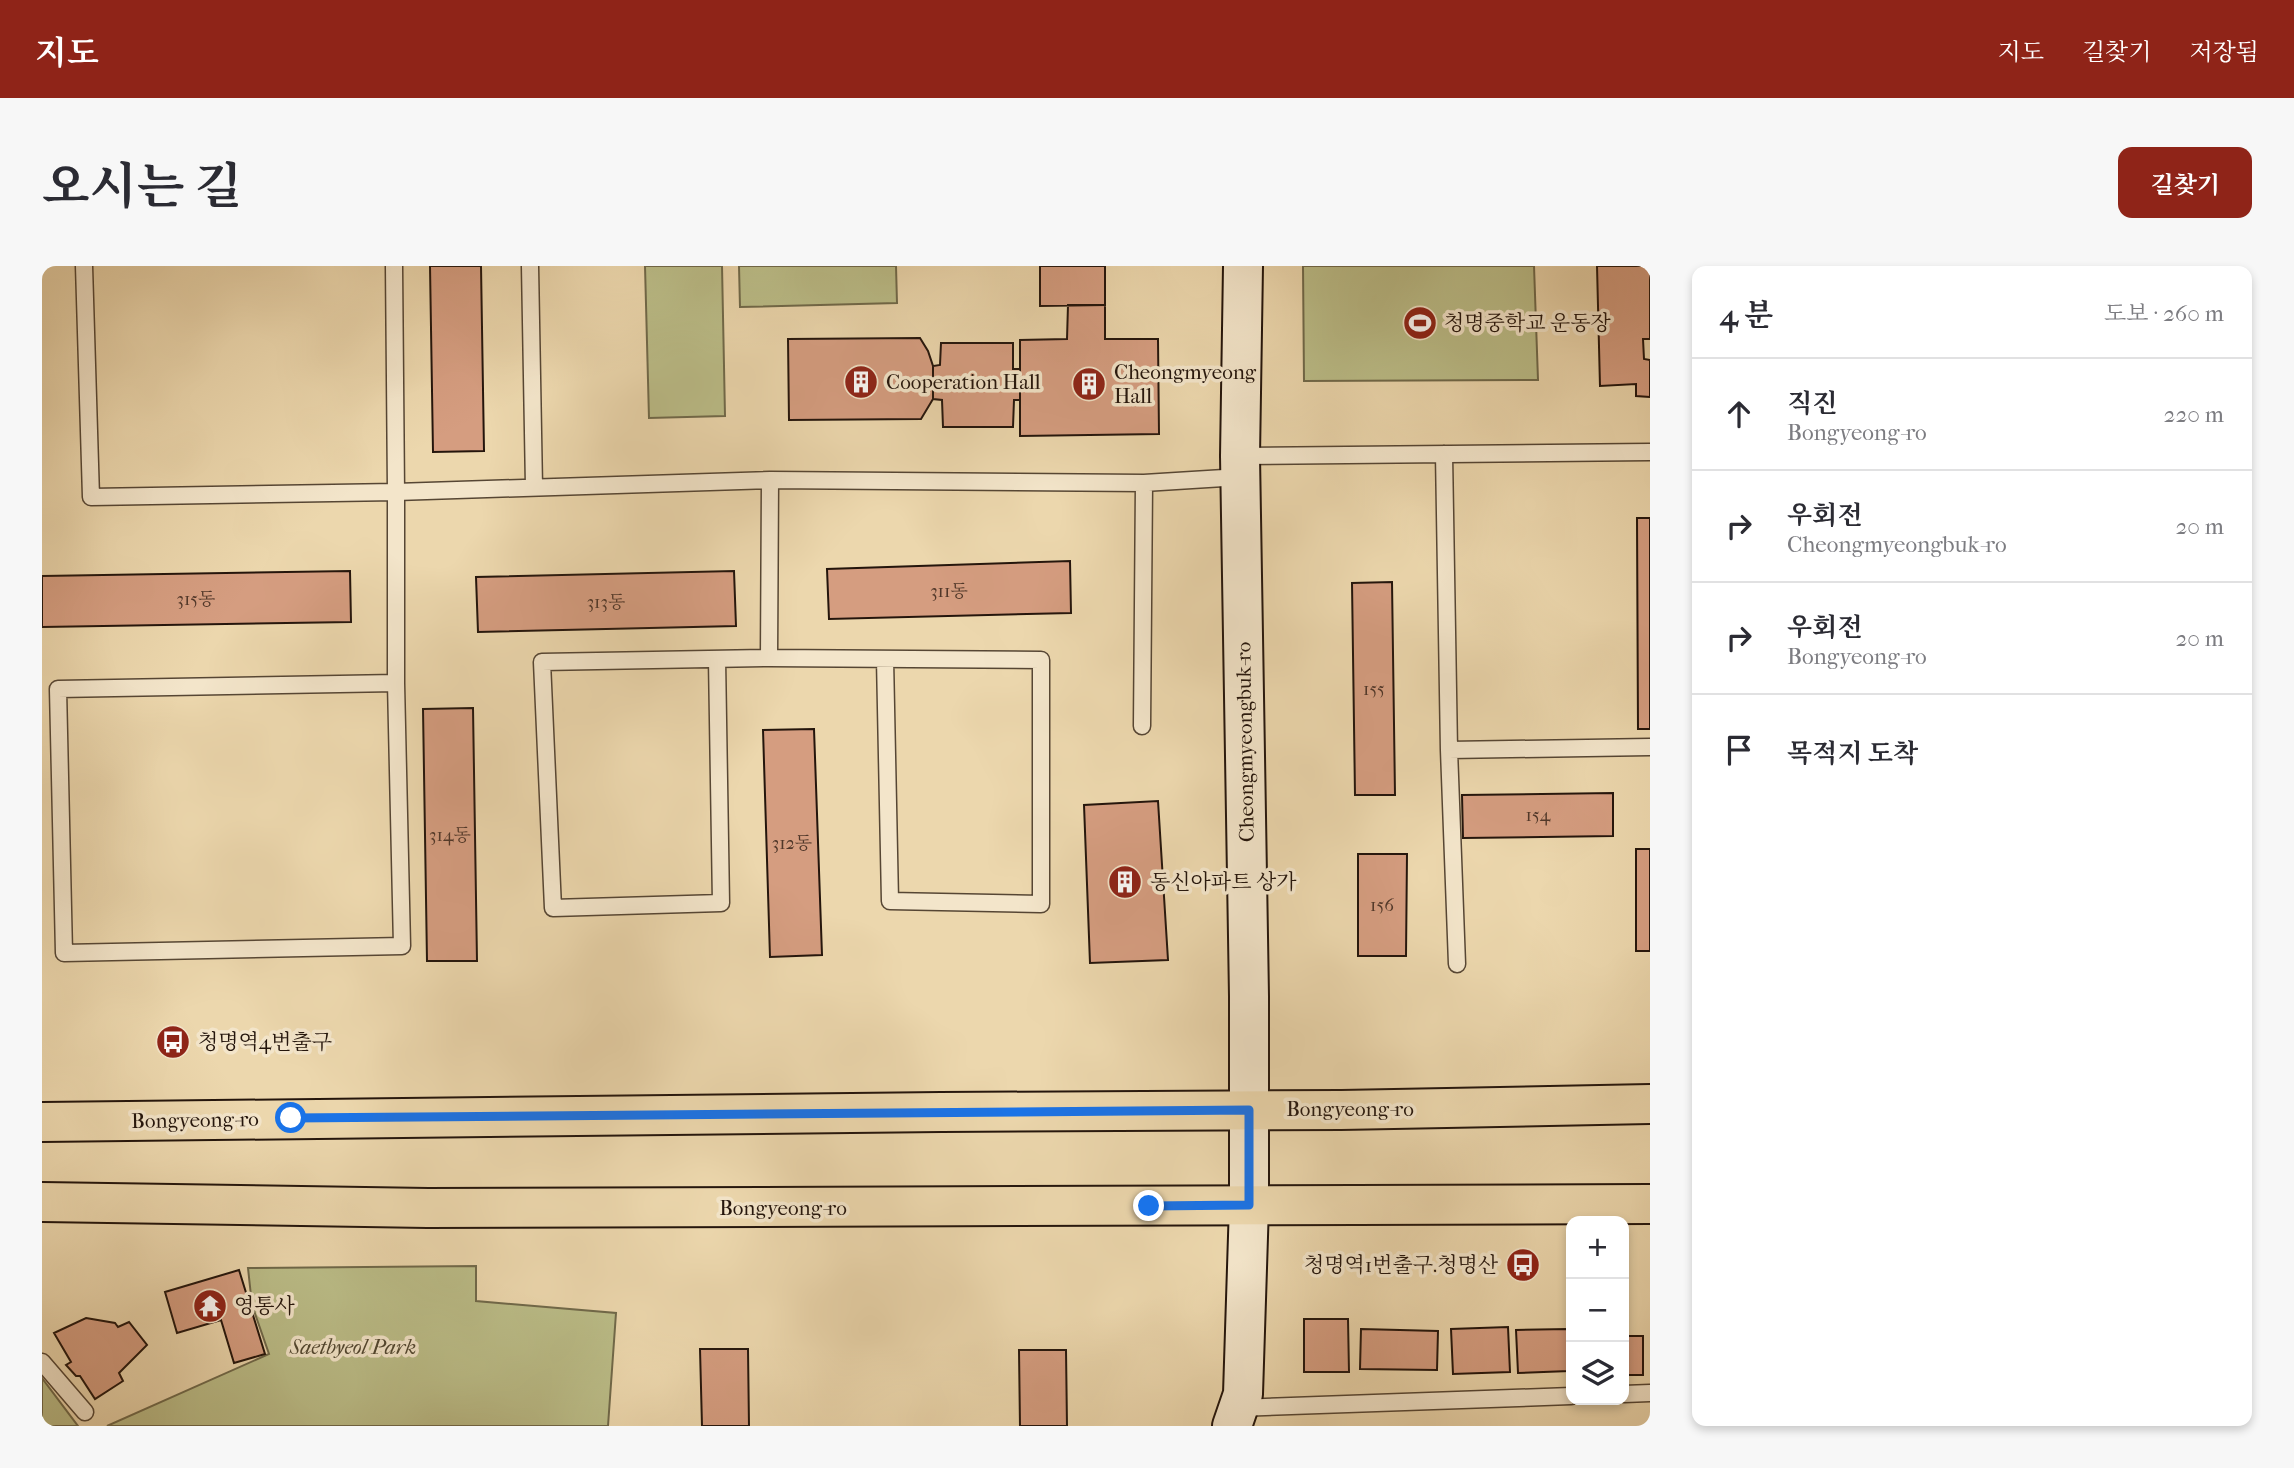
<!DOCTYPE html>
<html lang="ko">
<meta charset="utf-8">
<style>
body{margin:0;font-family:"IM FELL French Canon","Noto Serif KR",serif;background:#f7f7f7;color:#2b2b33}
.controls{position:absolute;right:21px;bottom:21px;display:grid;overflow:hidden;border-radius:14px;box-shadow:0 4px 10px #0003}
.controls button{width:63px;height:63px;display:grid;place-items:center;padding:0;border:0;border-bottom:2px solid #e1e1e2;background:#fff;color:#2b2b33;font:35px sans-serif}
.stop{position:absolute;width:21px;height:21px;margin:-16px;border:5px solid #1a73e8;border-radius:50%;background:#fff}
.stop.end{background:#1a73e8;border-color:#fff;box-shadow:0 2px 7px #0008}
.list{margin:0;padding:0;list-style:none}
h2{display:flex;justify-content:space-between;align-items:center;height:91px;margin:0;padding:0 28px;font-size:30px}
h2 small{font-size:23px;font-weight:400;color:#7c7c81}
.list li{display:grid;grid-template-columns:46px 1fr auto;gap:21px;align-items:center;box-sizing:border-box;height:112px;padding:0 28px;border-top:2px solid #e1e1e2}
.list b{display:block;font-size:26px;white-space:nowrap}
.list p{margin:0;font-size:23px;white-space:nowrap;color:#7c7c81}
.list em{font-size:23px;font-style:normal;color:#7c7c81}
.icon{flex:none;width:38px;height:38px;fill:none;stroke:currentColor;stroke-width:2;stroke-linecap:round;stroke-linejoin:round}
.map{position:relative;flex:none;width:1608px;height:1160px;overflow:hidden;border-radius:14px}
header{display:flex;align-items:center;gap:42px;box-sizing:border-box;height:98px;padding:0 35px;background:#8f2418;color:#fff}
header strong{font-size:33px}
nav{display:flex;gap:38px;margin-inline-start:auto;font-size:24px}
.intro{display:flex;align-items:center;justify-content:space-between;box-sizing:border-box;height:168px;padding:0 42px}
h1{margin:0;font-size:49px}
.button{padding:18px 32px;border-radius:14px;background:#8f2418;color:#fff;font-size:24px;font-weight:700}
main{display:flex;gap:42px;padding:0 42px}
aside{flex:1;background:#fff;border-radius:14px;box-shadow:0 4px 10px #0003}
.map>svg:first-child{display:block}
.green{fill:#bbbd88;stroke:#70694a;stroke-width:2}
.building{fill:#d59d80;stroke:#24150c;stroke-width:2}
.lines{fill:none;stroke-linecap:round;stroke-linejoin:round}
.lane-casing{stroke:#564634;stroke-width:19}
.secondary-casing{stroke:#24150c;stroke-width:42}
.primary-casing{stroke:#24150c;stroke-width:42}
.lane{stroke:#f3e5ca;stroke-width:16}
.secondary{stroke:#f3e5ca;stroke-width:38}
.primary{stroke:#ecd7ad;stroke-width:38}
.route{stroke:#1a73e8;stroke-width:9}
.labels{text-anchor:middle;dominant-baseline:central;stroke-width:7;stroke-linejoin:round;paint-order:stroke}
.number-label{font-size:18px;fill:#503729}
.poi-label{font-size:21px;fill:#24150c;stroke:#f3e5ca;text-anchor:start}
.street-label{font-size:21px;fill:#24150c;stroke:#f3e5ca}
.park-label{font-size:21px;font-style:italic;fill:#514731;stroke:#f3e5ca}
</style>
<header>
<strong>지도</strong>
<nav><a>지도</a><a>길찾기</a><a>저장됨</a></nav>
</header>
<div class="intro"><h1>오시는 길</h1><a class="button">길찾기</a></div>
<main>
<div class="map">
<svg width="1608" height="1160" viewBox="0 0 1608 1160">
<rect width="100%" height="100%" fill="#ecd7ad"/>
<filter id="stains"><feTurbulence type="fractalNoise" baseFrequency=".00286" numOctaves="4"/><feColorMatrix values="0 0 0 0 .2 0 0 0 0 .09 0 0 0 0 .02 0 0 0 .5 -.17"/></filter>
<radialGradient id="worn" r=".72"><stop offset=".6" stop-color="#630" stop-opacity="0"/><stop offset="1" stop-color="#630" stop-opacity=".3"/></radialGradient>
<path class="green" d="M603,0H680L683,150L607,152Z
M697,0H854L855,37L698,41Z
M1261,0H1492L1496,114L1262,115Z
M434,1000V1035L574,1047L566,1160H65L227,1088L210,1039L206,1002Z
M0,1112L36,1160H0Z"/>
<path class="building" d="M388,0H439L442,185L391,186Z
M998,0H1063V39L998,40Z
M1555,0H1608V73H1601L1602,93L1608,94V131L1594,130V118L1558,120Z
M1026,39H1063V73H1116L1117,168L978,170V74L1025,73Z
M878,72L886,85L891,100V133L879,153L747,154L746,73Z
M899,77H971V103H978V134H972L971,161H901L900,134L891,133V100L898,99Z
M1595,252H1608V463H1596Z
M1028,295L1029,347L787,353L785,303Z
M308,305L309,356L0,361V310Z
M692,305L694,360L436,366L434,311Z
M1350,316L1353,529H1313L1310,317Z
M431,442L435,695H385L381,443Z
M772,463L780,689L728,691L721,464Z
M1571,527V570L1421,572L1420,529Z
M1116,535L1126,694L1048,697L1042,539Z
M1594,583H1608V685H1594Z
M1316,588H1365L1364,690H1316Z
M197,1004L223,1088L192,1097L179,1054L135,1067L123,1026Z
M44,1052L73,1057L76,1061L87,1056L105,1079L77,1107L81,1115L53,1133L38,1110H34L24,1099L29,1096L12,1067Z
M1262,1053H1306L1307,1106H1262Z
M1466,1061L1468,1106L1411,1108L1409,1063Z
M1319,1063L1396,1065L1395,1104L1318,1103Z
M1526,1063L1527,1105L1476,1107L1474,1064Z
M1582,1070H1601V1109H1582Z
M658,1083H706L707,1160H660Z
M977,1084H1024L1025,1160H978Z"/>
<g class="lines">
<g class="lane-casing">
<path id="lane" d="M42,0L49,231L354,226V417L360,680L22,687L16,423L354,417
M352,0L354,226L728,214L1102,217L1198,211
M488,0L492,221
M1402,188L1407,484L1608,481
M1198,190L1608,186
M727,392L728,214
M675,393L679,637L511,642L500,396L727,392L999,394V638L848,635L843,393
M1100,460L1102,217
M1407,484L1415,698
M0,1096L43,1146
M1582,1128L1608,1127
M1196,1142L1529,1130"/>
</g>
<g class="secondary-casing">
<path id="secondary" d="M1190,1160L1201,1128L1207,939V730L1198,190L1201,0"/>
</g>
<g class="primary-casing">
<path id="primary" d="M0,856L899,846L1299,844L1608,838
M0,936L386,942L1608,938"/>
</g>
<use href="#lane" class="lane"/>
<use href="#secondary" class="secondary"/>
<use href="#primary" class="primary"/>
</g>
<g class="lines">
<path class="route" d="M249,852L1207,844V939L1107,940"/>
</g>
<defs>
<g id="stadium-disc" transform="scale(1.75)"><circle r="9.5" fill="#8f2418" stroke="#f3e5ca"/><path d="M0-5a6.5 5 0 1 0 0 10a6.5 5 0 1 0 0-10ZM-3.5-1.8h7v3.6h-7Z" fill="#fff"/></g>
<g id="building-disc" transform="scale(1.75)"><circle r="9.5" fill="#8f2418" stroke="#f3e5ca"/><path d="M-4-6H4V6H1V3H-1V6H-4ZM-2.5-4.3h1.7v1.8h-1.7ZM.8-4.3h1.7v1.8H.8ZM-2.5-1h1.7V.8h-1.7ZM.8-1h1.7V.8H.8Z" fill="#fff"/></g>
<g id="bus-disc" transform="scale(1.75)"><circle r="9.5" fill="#8f2418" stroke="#f3e5ca"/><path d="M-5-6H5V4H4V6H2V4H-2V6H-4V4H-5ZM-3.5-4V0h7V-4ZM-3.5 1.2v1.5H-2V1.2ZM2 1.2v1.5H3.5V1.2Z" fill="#fff"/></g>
<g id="temple-disc" transform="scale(1.75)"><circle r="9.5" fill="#8f2418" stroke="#f3e5ca"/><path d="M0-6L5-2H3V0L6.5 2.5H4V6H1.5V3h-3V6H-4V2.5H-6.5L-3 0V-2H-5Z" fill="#fff"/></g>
</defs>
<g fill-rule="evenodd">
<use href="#stadium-disc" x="1378" y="57"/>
<use href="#building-disc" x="819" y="116"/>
<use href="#building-disc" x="1047" y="118"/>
<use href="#building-disc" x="1083" y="616"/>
<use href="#bus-disc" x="131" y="776"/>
<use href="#bus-disc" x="1481" y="999"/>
<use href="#temple-disc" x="168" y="1040"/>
</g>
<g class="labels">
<g class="number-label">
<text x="907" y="325">311동</text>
<text x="154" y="333">315동</text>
<text x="564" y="336">313동</text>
<text x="1332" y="423">155</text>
<text x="1496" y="549">154</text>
<text x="408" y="569">314동</text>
<text x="750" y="577">312동</text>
<text x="1340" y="639">156</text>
</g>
<g class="poi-label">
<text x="1402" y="57">청명중학교 운동장</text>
<text x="1072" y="106">Cheongmyeong<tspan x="1072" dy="24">Hall</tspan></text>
<text x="844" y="116">Cooperation Hall</text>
<text x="1108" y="616">동신아파트 상가</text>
<text x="156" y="776">청명역4번출구</text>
<text x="1456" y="999" text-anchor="end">청명역1번출구.청명산</text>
<text x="192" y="1040">영통사</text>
</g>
<g class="street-label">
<text transform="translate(1203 476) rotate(-91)">Cheongmyeongbuk-ro</text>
<text x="1308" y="843">Bongyeong-ro</text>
<text transform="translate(153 854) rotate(-1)">Bongyeong-ro</text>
<text x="741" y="942">Bongyeong-ro</text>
</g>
<g class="park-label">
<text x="311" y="1081">Saetbyeol Park</text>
</g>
</g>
<rect width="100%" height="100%" filter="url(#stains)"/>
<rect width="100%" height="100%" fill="url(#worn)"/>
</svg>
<div class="controls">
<button>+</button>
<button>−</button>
<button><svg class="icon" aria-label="layers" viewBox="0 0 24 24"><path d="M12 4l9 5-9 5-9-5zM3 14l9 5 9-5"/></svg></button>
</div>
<div class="stop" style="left:249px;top:852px"></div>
<div class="stop end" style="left:1107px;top:940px"></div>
</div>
<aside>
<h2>4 분<small>도보 · 260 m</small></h2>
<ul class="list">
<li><svg class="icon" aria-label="ahead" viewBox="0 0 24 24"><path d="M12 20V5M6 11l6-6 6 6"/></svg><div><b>직진</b><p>Bongyeong-ro</p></div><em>220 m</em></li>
<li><svg class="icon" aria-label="right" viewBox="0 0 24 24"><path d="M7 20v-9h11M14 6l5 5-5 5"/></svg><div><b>우회전</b><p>Cheongmyeongbuk-ro</p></div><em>20 m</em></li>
<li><svg class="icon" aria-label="right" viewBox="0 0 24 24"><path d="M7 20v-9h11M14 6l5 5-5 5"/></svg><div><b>우회전</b><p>Bongyeong-ro</p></div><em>20 m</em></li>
<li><svg class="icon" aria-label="arrive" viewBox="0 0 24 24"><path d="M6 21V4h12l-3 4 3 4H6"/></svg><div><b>목적지 도착</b></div></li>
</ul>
</aside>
</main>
